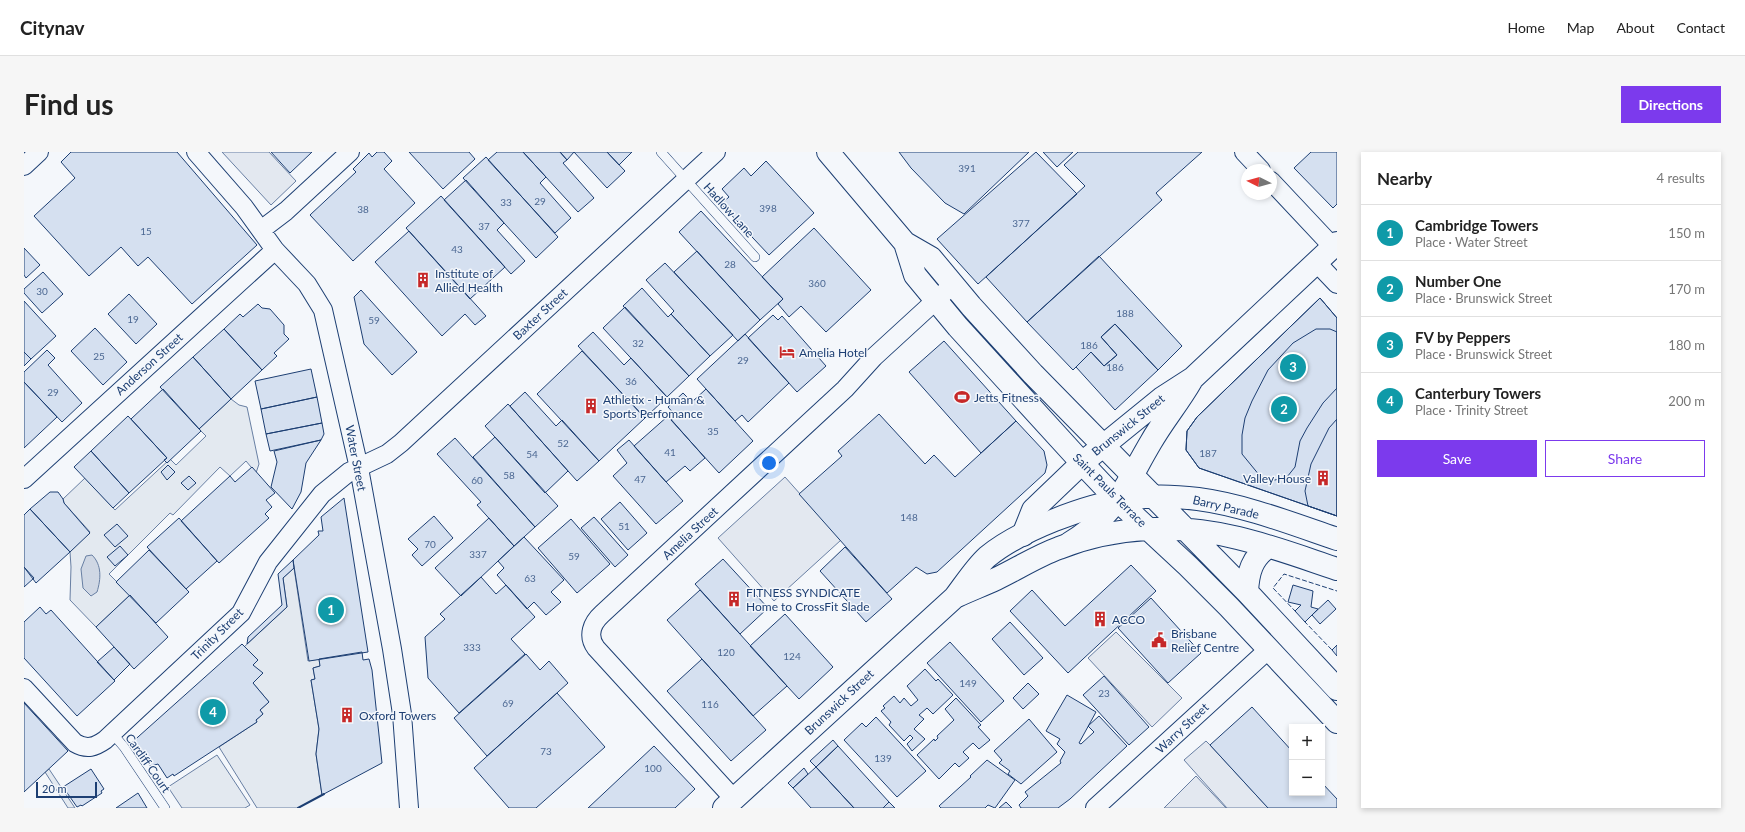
<!DOCTYPE html>
<meta charset="utf-8">
<style>
body{margin:0;font-family:Lato,sans-serif;background:#f6f6f6;color:#222}
.controls{position:absolute;right:12px;bottom:12px;display:grid;overflow:hidden;border-radius:0px;box-shadow:0 2px 6px #0003}
.controls button{width:36px;height:36px;display:grid;place-items:center;padding:0;border:0;border-bottom:1px solid #e0e0e0;background:#fff;color:#222;font:20px sans-serif}
.compass{position:absolute;left:1217px;top:12px;width:36px;height:36px;border-radius:50%;background:#fff;box-shadow:0 2px 6px #0003;rotate:276deg}
.scale{position:absolute;left:12px;bottom:10px;width:61px;box-sizing:border-box;padding-left:4px;border:2px solid #1d3f73;border-top:0;font-size:11px;line-height:14px;white-space:nowrap;color:#1d3f73;-webkit-text-stroke:3px #f4f7fb;paint-order:stroke}
.you{position:absolute;left:745px;top:311px;width:14px;height:14px;margin:-10px;border:3px solid #fff;border-radius:50%;background:#1a73e8;box-shadow:0 0 0 6px #1a73e833}
.badge{display:grid;place-items:center;width:26px;height:26px;border-radius:50%;background:#7c3aed;color:#fff;font-size:13px;font-weight:700}
.pin{position:absolute;translate:-50% -50%;border:2px solid #fff;box-shadow:0 1px 4px #0006}
.list{margin:0;padding:0;list-style:none}
h2{display:flex;justify-content:space-between;align-items:center;height:52px;margin:0;padding:0 16px;font-size:17px}
h2 small{font-size:13px;font-weight:400;color:#767676}
.list li{display:grid;grid-template-columns:26px 1fr auto;gap:12px;align-items:center;box-sizing:border-box;height:56px;padding:0 16px;border-top:1px solid #e0e0e0}
.list b{display:block;font-size:15px;white-space:nowrap}
.list p{margin:0;font-size:13px;white-space:nowrap;color:#767676}
.list em{font-size:13px;font-style:normal;color:#767676}
.actions{display:flex;gap:8px;padding:12px 16px}
.actions a{flex:1;padding:9px 0;border:1px solid #7c3aed;border-radius:0px;text-align:center;font-size:14px;color:#7c3aed}
.actions .main{background:#7c3aed;color:#fff}
.map{position:relative;flex:none;width:1313px;height:656px;overflow:hidden;border-radius:0px}
header{display:flex;align-items:center;gap:24px;box-sizing:border-box;height:56px;padding:0 20px;background:#fff;border-bottom:1px solid #e0e0e0}
header strong{font-size:19px}
nav{display:flex;gap:22px;margin-inline-start:auto;font-size:14px}
.intro{display:flex;align-items:center;justify-content:space-between;box-sizing:border-box;height:96px;padding:0 24px}
h1{margin:0;font-size:28px}
.button{padding:10px 18px;border-radius:0px;background:#7c3aed;color:#fff;font-size:14px;font-weight:700}
main{display:flex;gap:24px;padding:0 24px}
aside{flex:1;background:#fff;border-radius:0px;box-shadow:0 2px 6px #0003}
.map>svg:first-child{display:block}
.green{fill:#e3e9f0;stroke:#687fa3}
.parking{fill:#e3e8f0;stroke:#687fa3}
.water{fill:#cfd7e4;stroke:#687fa3}
.building{fill:#d5e0f0;stroke:#1d3f73}
.lines{fill:none;stroke-linecap:round;stroke-linejoin:round}
.lane-casing{stroke:#1d3f73;stroke-width:10}
.street-casing{stroke:#1d3f73;stroke-width:20}
.secondary-casing{stroke:#1d3f73;stroke-width:24}
.highway-casing{stroke:#1d3f73;stroke-width:24}
.lane{stroke:#f4f7fb;stroke-width:9}
.street{stroke:#f4f7fb;stroke-width:18}
.secondary{stroke:#f4f7fb;stroke-width:22}
.highway{stroke:#f4f7fb;stroke-width:22}
.fence{stroke:#1d3f73;stroke-width:1;stroke-dasharray:5 2;stroke-linecap:butt}
.wall{stroke:#1d3f73;stroke-width:2}
.labels{text-anchor:middle;dominant-baseline:central;stroke-width:3;stroke-linejoin:round;paint-order:stroke}
.number-label{font-size:10px;fill:#4b6792}
.street-label{font-size:12px;fill:#1d3f73;stroke:#f4f7fb}
.poi-label{font-size:12px;fill:#1d3f73;stroke:#f4f7fb;text-anchor:start}
</style>
<header>
<strong>Citynav</strong>
<nav><a>Home</a><a>Map</a><a>About</a><a>Contact</a></nav>
</header>
<div class="intro"><h1>Find us</h1><a class="button">Directions</a></div>
<main>
<div class="map">
<svg width="1313" height="656" viewBox="0 0 1313 656">
<rect width="100%" height="100%" fill="#f4f7fb"/>
<path class="green" d="M207,247L215,253L223,255L235,312L232,321L222,309L206,324L196,315L149,363L146,361L85,422L106,443L72,475L46,448L47,415L46,400L66,380L40,351L39,347L61,326L91,358L146,307L152,313L182,284L175,277Z
M270,416L284,509L295,507L296,514L289,516L291,527L287,528L295,577L292,602L298,643L274,656H233L195,595L233,570L232,568L239,562L236,558L245,550L229,531L238,522L229,513L234,508L220,495L263,455L259,426Z
M193,603L226,653L221,656H158L144,635Z
M25,617L51,656H44L21,620Z"/>
<path class="parking" d="M198,0H245L272,29L247,53Z
M761,325L817,388L750,449L694,386Z
M1092,480L1158,546L1128,575L1064,506Z
M1182,589L1186,593L1244,656H1203L1160,608Z
M1172,624L1202,656H1140Z"/>
<path class="water" d="M68,403C78,413 77,427 73,440L67,444L59,436L57,417L62,404Z"/>
<path class="building" d="M47,0H153L233,93L168,152L124,105L114,114L97,95L65,124L10,64L51,26L37,10Z
M247,0H288L266,21Z
M353,0H360L368,9L360,17L391,51L329,109L286,63L332,20L329,17L345,1L348,5Z
M385,0H445L451,7L419,37Z
M473,0H499L522,25L516,31L547,66L531,81L464,8Z
M499,0H536L543,8L539,11L570,46L554,60Z
M536,0H583L601,19L583,36L550,0L543,8Z
M583,0H608L595,13Z
M875,0H1005L940,62L921,51L887,16Z
M1012,0L1053,42L954,132L913,87Z
M1019,0H1049L1033,15Z
M1054,0H1178L1132,41L1138,48L1003,170L962,125L1061,34L1040,13Z
M1287,0H1313V52L1309,56L1270,16Z
M462,5L534,85L512,106L439,26Z
M742,9L790,61L745,103L697,52L705,45L698,37L720,16L727,24Z
M442,28L480,71L473,78L501,109L487,122L420,48Z
M417,44L481,115L446,147L382,76Z
M677,59L759,147L736,168L655,80Z
M790,76L847,138L802,180L777,154L765,165L754,152L759,147L738,125Z
M385,79L462,164L451,173L441,162L418,184L351,110Z
M0,96L16,113L2,126L0,123Z
M673,99L736,168L714,189L650,120Z
M1075,104L1158,194L1134,218L1091,172L1077,185L1093,203L1080,214L1067,200L1049,218L1003,170Z
M641,111L709,183L686,204L647,162L650,159L622,128Z
M19,120L39,142L18,161L0,141V137Z
M618,136L644,165L647,162L686,204L665,224L599,154Z
M337,138L393,200L368,223L340,192L330,145Z
M105,142L133,172L112,192L84,162Z
M1296,146L1313,166V364L1175,316L1162,298L1163,279L1173,265Z
M1296,146L1313,166V364L1175,316L1162,298L1163,279L1173,265Z
M0,149L32,184L7,207L0,200Z
M234,152L238,156L246,157L260,173V182L265,187L250,201L253,204L238,218L200,177L216,162L219,165Z
M601,155L665,224L643,245L579,176Z
M749,163L754,168L758,164L802,214L773,240L724,186Z
M1091,172L1134,218L1091,258L1052,215L1067,200L1080,214L1093,203L1077,185Z
M71,176L103,210L79,233L47,199Z
M200,177L238,218L207,247L169,205Z
M1292,177H1306L1313,180V236L1299,251L1283,276L1276,289L1271,315L1263,325L1251,328L1236,324L1218,302V283L1221,266L1228,249L1244,218L1269,191Z
M569,180L600,213L607,206L643,245L621,266L554,194Z
M721,182L765,231L724,270L718,263L711,269L673,227Z
M920,189L992,269L957,301L885,220Z
M23,198L31,206L24,213L58,251L38,270L0,230V220Z
M558,199L621,266L575,309L513,242Z
M0,200L7,207L0,214Z
M169,205L207,247L175,277L136,235Z
M287,217L293,245L237,257L231,229Z
M0,230L33,265L0,296Z
M139,237L177,279L143,311L140,308L143,306L107,267Z
M682,237L729,289L695,321L647,268L652,264L644,255L659,241L668,250Z
M501,240L532,274L538,268L575,309L553,329L486,254Z
M293,245L298,271L242,282L237,257Z
M484,252L544,319L521,341L461,274Z
M855,262L901,312L910,303L931,325L992,269L1020,299L1023,313L1021,321L913,420L903,422L892,415L863,441L775,342L818,304L814,299Z
M104,264L143,306L105,341L67,299Z
M644,264L681,306L666,319L661,314L642,330L610,294Z
M1313,267V364L1284,354L1281,339L1287,312L1305,276Z
M298,271L300,282L297,288L246,299L242,282Z
M471,285L534,354L511,375L449,305Z
M431,286L511,375L490,394L453,353L457,350L413,302Z
M297,288L282,311L277,340L268,357L247,335L253,310L250,299Z
M605,288L659,349L632,372L589,324L603,311L593,298Z
M67,299L105,341L89,356L50,315Z
M144,313L151,320L143,328L137,320Z
M228,315L251,341L242,348L248,355L241,362L245,366L195,411L157,369L206,324L211,330Z
M165,324L172,331L164,338L157,331Z
M26,340H34L39,347L40,351L66,381L46,400L6,357Z
M320,346L344,500L285,509L269,408L295,383L294,379H299L297,365Z
M596,350L623,381L604,398L577,367Z
M6,357L46,400L12,431L0,415V363Z
M410,364L429,386L398,414L388,403L394,397L384,387Z
M570,365L604,403L591,415L557,376Z
M155,366L193,409L162,437L123,395Z
M465,366L490,394L437,444L411,416Z
M547,367L586,412L553,441L514,396Z
M93,372L104,384L91,395L80,383Z
M500,385L540,428L527,440L537,450L522,463L510,450L503,457L473,423L480,416L474,409Z
M96,394L104,403L91,414L83,405Z
M821,395L868,447L842,470L796,419Z
M125,398L165,440L132,471L92,430Z
M699,407L744,456L716,482L671,432Z
M269,408L270,416L259,426L263,455L223,492L224,485L258,453L254,422Z
M1107,413L1132,439L1044,521L986,459L1008,438L1041,474Z
M0,415L10,426L0,435Z
M457,425L472,442L482,433L511,465L487,487L501,502L435,561L404,526L401,485L421,467L416,462Z
M1269,433L1289,439L1287,455L1294,457L1281,470L1271,459L1277,453L1264,450Z
M676,438L763,534L729,564L643,468Z
M106,443L144,485L110,517L72,475Z
M1127,446L1177,501L1144,531L1094,476Z
M1304,448L1312,457L1296,472L1288,463Z
M16,455L22,462L27,458L91,529L53,564L0,506V470Z
M761,462L809,515L775,547L726,494Z
M986,470L1019,506L1000,523L968,487Z
M926,490L980,549L957,570L903,511Z
M218,492L234,508L229,513L239,521L229,531L245,550L236,558L239,562L232,568L233,570L150,624L149,622L143,626L134,612L127,614L104,597L105,593Z
M1313,493V504L1308,498Z
M90,495L106,512L90,528L73,510Z
M338,500L339,508L345,507L348,518L358,611L298,643L292,602L295,577L287,528L291,527L289,516L296,514L295,507Z
M502,502L516,518L525,509L544,531L463,604L430,566Z
M678,507L742,578L707,609L643,539Z
M901,517L912,529L914,527L929,543L909,562L903,556L895,563L900,567L890,577L901,587L888,599L883,592L889,586L886,583L880,589L865,573L867,570L857,559L861,556L859,554L870,544L876,551L880,546L887,554L894,548L883,534Z
M1080,524L1125,575L1105,593L1059,543Z
M1004,531L1015,542L999,557L989,546Z
M533,541L581,595L512,656H485L450,616Z
M1043,543L1072,560L1055,591L1057,592L1070,580L1064,574L1075,564L1103,594L1046,647L1034,656H997L995,653L1004,644L1001,640L1037,611L1036,609L1041,600L1033,592L1036,587L1022,579Z
M932,546L957,573L954,575L966,588L955,597L949,591L939,600L945,606L935,615L931,611L915,627L893,603L910,587L911,589L914,586L913,584L930,568L921,557Z
M0,551L44,599L0,640Z
M1228,555L1268,599V641H1298V631L1313,647V656H1244L1186,593Z
M852,565L902,619L873,645L820,588L838,571L842,575Z
M1005,567L1033,600L997,632L984,622L986,619L975,611L978,608L970,599Z
M809,588L814,594L792,615L786,609Z
M630,594L671,637L651,656H564Z
M814,594L865,650L859,656H830L792,615Z
M963,608L991,628L971,656L964,653L961,656H917L915,654L947,625L946,624Z
M792,615L830,656H787L769,636Z
M780,616L784,622L769,636L764,631Z
M67,617L80,637L77,639L78,641L58,654L57,653L53,655L39,635Z
M114,641L123,656H92Z
M865,650L871,656H859Z
M982,650L988,656H975Z"/>
<g class="lines">
<g class="lane-casing">
<path id="lane" d="M637,0L731,105
M88,581L100,595L141,656"/>
</g>
<g class="street-casing">
<path id="street" d="M172,0L220,55L251,98L283,132L299,158L335,316L368,497L378,562L385,656
M1220,0L1237,18
M0,14L15,0
M1247,29L1309,95
M237,78L262,59L326,0
M1293,111L1313,132
M0,327L251,98
M0,536L51,591C63,598 71,595 81,588L217,461L244,410L298,342L325,320L363,302L377,291L692,0
M710,647L572,496C563,484 568,471 578,462L821,237L850,205L922,139
M1071,656L1245,497"/>
</g>
<g class="secondary-casing">
<path id="secondary" d="M999,383L1009,358L1058,311L1138,246L1169,226L1313,91
M1046,391C1092,363 1101,334 1127,290C1139,269 1155,250 1167,229"/>
</g>
<g class="highway-casing">
<path id="highway" d="M804,0L881,91L891,123L934,175L1058,311L1094,349L1164,414L1205,455L1313,570
M881,91L907,106L947,154L1009,222L1223,440L1313,537
M1223,440C1224,420 1228,406 1244,395
M933,444C946,438 959,433 972,427C993,417 1013,404 1035,396C1091,374 1155,371 1214,386C1248,394 1280,406 1313,417
M700,656L931,445C941,432 951,416 963,405C996,378 1062,353 1105,347C1127,343 1151,344 1174,347C1220,353 1269,372 1313,387"/>
</g>
<use href="#lane" class="lane"/>
<use href="#street" class="street"/>
<use href="#secondary" class="secondary"/>
<use href="#highway" class="highway"/>
<path class="fence" d="M1272,460L1249,436L1260,422L1313,439
M1280,469L1308,498"/>
<path class="wall" d="M274,656L300,642"/>
</g>
<defs>
<g id="building-bare" transform="scale(1.2)"><path d="M-4-6H4V6H1V3H-1V6H-4ZM-2.5-4.3h1.7v1.8h-1.7ZM.8-4.3h1.7v1.8H.8ZM-2.5-1h1.7V.8h-1.7ZM.8-1h1.7V.8H.8Z" fill="#c62828" stroke="#f4f7fb" stroke-width="2.5" paint-order="stroke"/></g>
<g id="hotel-bare" transform="scale(1.2)"><path d="M-6-4.5h1.5V1H6V5H4.5V3h-9V5H-6ZM-4 0a1.8 1.8 0 1 1 3.6 0ZM.5 0V-2.5h3Q6-2.5 6 0Z" fill="#c62828" stroke="#f4f7fb" stroke-width="2.5" paint-order="stroke"/></g>
<g id="stadium-bare" transform="scale(1.2)"><path d="M0-5a6.5 5 0 1 0 0 10a6.5 5 0 1 0 0-10ZM-3.5-1.8h7v3.6h-7Z" fill="#c62828" stroke="#f4f7fb" stroke-width="2.5" paint-order="stroke"/></g>
<g id="civic-bare" transform="scale(1.2)"><path d="M-.6-6.5H3V-4.5H.6V-3L4-1V1h2V6H-6V1h2V-1L-.6-3ZM-1.2 2.5V6h2.4V2.5Z" fill="#c62828" stroke="#f4f7fb" stroke-width="2.5" paint-order="stroke"/></g>
</defs>
<g fill-rule="evenodd">
<use href="#building-bare" x="399" y="128"/>
<use href="#hotel-bare" x="763" y="200"/>
<use href="#stadium-bare" x="938" y="245"/>
<use href="#building-bare" x="567" y="254"/>
<use href="#building-bare" x="1299" y="326"/>
<use href="#building-bare" x="710" y="447"/>
<use href="#building-bare" x="1076" y="467"/>
<use href="#civic-bare" x="1135" y="488"/>
<use href="#building-bare" x="323" y="563"/>
</g>
<g class="labels">
<g class="number-label">
<text x="943" y="16">391</text>
<text x="516" y="49">29</text>
<text x="482" y="50">33</text>
<text x="744" y="56">398</text>
<text x="339" y="57">38</text>
<text x="997" y="71">377</text>
<text x="460" y="74">37</text>
<text x="122" y="79">15</text>
<text x="433" y="97">43</text>
<text x="706" y="112">28</text>
<text x="793" y="131">360</text>
<text x="18" y="139">30</text>
<text x="1101" y="161">188</text>
<text x="109" y="167">19</text>
<text x="350" y="168">59</text>
<text x="614" y="191">32</text>
<text x="1065" y="193">186</text>
<text x="75" y="204">25</text>
<text x="719" y="208">29</text>
<text x="1091" y="215">186</text>
<text x="607" y="229">36</text>
<text x="29" y="240">29</text>
<text x="689" y="279">35</text>
<text x="539" y="291">52</text>
<text x="646" y="300">41</text>
<text x="1184" y="301">187</text>
<text x="508" y="302">54</text>
<text x="485" y="323">58</text>
<text x="616" y="327">47</text>
<text x="453" y="328">60</text>
<text x="885" y="365">148</text>
<text x="600" y="374">51</text>
<text x="406" y="392">70</text>
<text x="454" y="402">337</text>
<text x="550" y="404">59</text>
<text x="506" y="426">63</text>
<text x="448" y="495">333</text>
<text x="702" y="500">120</text>
<text x="768" y="504">124</text>
<text x="944" y="531">149</text>
<text x="1080" y="541">23</text>
<text x="484" y="551">69</text>
<text x="686" y="552">116</text>
<text x="522" y="599">73</text>
<text x="859" y="606">139</text>
<text x="629" y="616">100</text>
</g>
<g class="street-label">
<text transform="translate(705 58) rotate(48)">Hadlow Lane</text>
<text transform="translate(516 162) rotate(-43)">Baxter Street</text>
<text transform="translate(125 212) rotate(-42)">Anderson Street</text>
<text transform="translate(1104 273) rotate(-39)">Brunswick Street</text>
<text transform="translate(332 306) rotate(79)">Water Street</text>
<text transform="translate(1086 338) rotate(45)">Saint Pauls Terrace</text>
<text transform="translate(1202 355) rotate(13)">Barry Parade</text>
<text transform="translate(666 381) rotate(-43)">Amelia Street</text>
<text transform="translate(193 482) rotate(-45)">Trinity Street</text>
<text transform="translate(815 550) rotate(-43)">Brunswick Street</text>
<text transform="translate(1158 576) rotate(-43)">Warry Street</text>
<text transform="translate(124 611) rotate(55)">Cardiff Court</text>
</g>
<g class="poi-label">
<text x="411" y="121">Institute of<tspan x="411" dy="14">Allied Health</tspan></text>
<text x="775" y="200">Amelia Hotel</text>
<text x="950" y="245">Jetts Fitness</text>
<text x="579" y="247">Athletix - Human &amp;<tspan x="579" dy="14">Sports Perfomance</tspan></text>
<text x="1287" y="326" text-anchor="end">Valley House</text>
<text x="722" y="440">FITNESS SYNDICATE<tspan x="722" dy="14">Home to CrossFit Slade</tspan></text>
<text x="1088" y="467">ACCO</text>
<text x="1147" y="481">Brisbane<tspan x="1147" dy="14">Relief Centre</tspan></text>
<text x="335" y="563">Oxford Towers</text>
</g>
</g>
</svg>
<div class="controls">
<button>+</button>
<button>−</button>
</div>
<svg class="compass" viewBox="-18 -18 36 36"><path d="M0-13l5 13h-10z" fill="#e53935"/><path d="M0 13l5-13h-10z" fill="#767676"/></svg>
<div class="scale">20 m</div>
<div class="you"></div>
<div class="pin badge" style="left:307px;top:458px;background:#0f9aa8">1</div>
<div class="pin badge" style="left:1260px;top:257px;background:#0f9aa8">2</div>
<div class="pin badge" style="left:1269px;top:215px;background:#0f9aa8">3</div>
<div class="pin badge" style="left:189px;top:560px;background:#0f9aa8">4</div>
</div>
<aside>
<h2>Nearby<small>4 results</small></h2>
<ul class="list">
<li><span class="badge" style="background:#0f9aa8">1</span><div><b>Cambridge Towers</b><p>Place · Water Street</p></div><em>150 m</em></li>
<li><span class="badge" style="background:#0f9aa8">2</span><div><b>Number One</b><p>Place · Brunswick Street</p></div><em>170 m</em></li>
<li><span class="badge" style="background:#0f9aa8">3</span><div><b>FV by Peppers</b><p>Place · Brunswick Street</p></div><em>180 m</em></li>
<li><span class="badge" style="background:#0f9aa8">4</span><div><b>Canterbury Towers</b><p>Place · Trinity Street</p></div><em>200 m</em></li>
</ul>
<div class="actions"><a class="main">Save</a><a>Share</a></div>
</aside>
</main>
